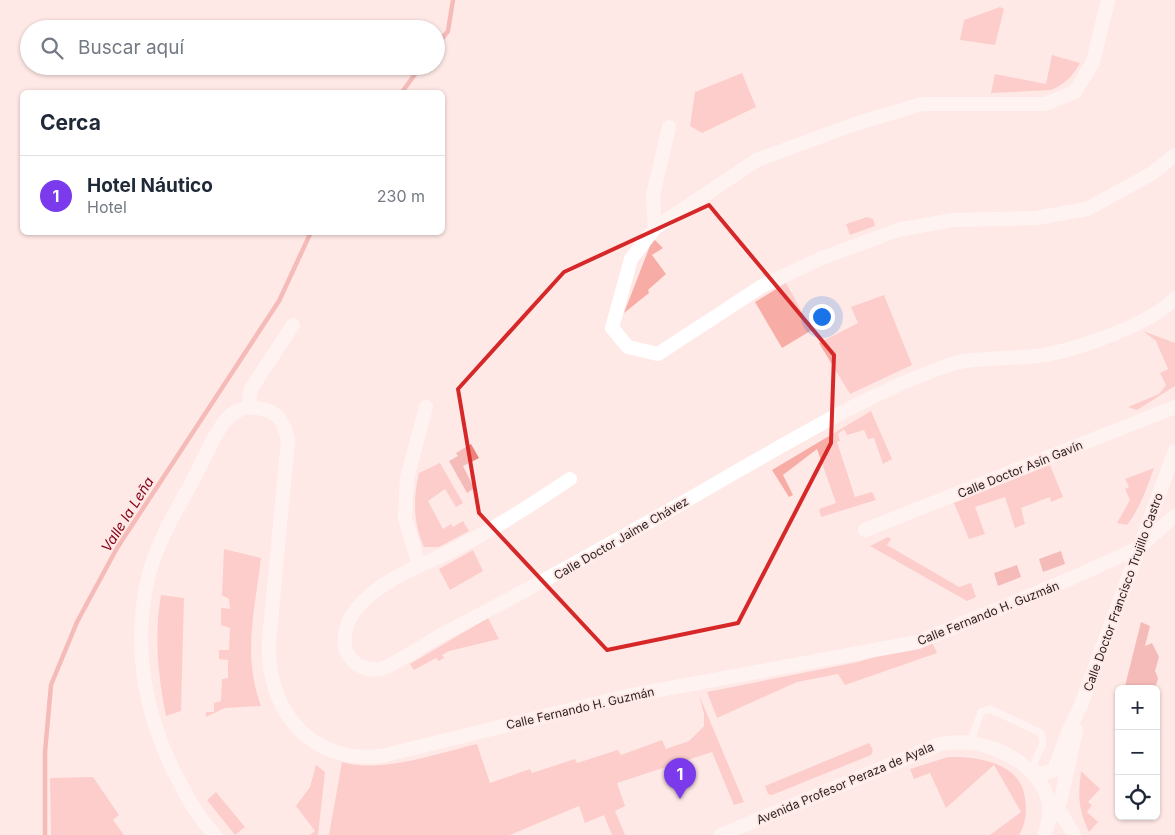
<!DOCTYPE html>
<html lang="es">
<meta charset="utf-8">
<style>
body{margin:0;font-family:Inter,sans-serif;background:#f6f6f7;color:#1f2937}
.controls{position:absolute;right:15px;bottom:15px;display:grid;overflow:hidden;border-radius:8px;box-shadow:0 1px 4px #0004}
.controls button{width:45px;height:45px;display:grid;place-items:center;padding:0;border:0;border-bottom:1px solid #e0e1e3;background:#fff;color:#1f2937;font:25px sans-serif}
.you{position:absolute;left:821px;top:316px;width:18px;height:18px;margin:-12px;border:4px solid #fff;border-radius:50%;background:#1a73e8;box-shadow:0 0 0 8px #1a73e833}
.badge{display:grid;place-items:center;width:32px;height:32px;border-radius:50%;background:#7c3aed;color:#fff;font-size:16px;font-weight:700}
.pin{position:absolute;translate:-50% -41px;filter:drop-shadow(0 1px 2px #0008)}
.pin::after{content:'';position:absolute;top:26px;width:18px;height:15px;background:inherit;clip-path:polygon(0 0,100% 0,50% 100%)}
.list{margin:0;padding:0;list-style:none}
h2{display:flex;justify-content:space-between;align-items:center;height:65px;margin:0;padding:0 20px;font-size:21px}
h2 small{font-size:16px;font-weight:400;color:#747a83}
.list li{display:grid;grid-template-columns:32px 1fr auto;gap:15px;align-items:center;box-sizing:border-box;height:80px;padding:0 20px;border-top:1px solid #e0e1e3}
.list b{display:block;font-size:19px;white-space:nowrap}
.list p{margin:0;font-size:16px;white-space:nowrap;color:#747a83}
.list em{font-size:16px;font-style:normal;color:#747a83}
.icon{flex:none;width:28px;height:28px;fill:none;stroke:currentColor;stroke-width:2;stroke-linecap:round;stroke-linejoin:round}
.map{position:relative;flex:none;width:1175px;height:835px;overflow:hidden}
.search{position:absolute;background:#fff;box-shadow:0 1px 4px #0004;left:20px;top:20px;width:425px;height:55px;display:flex;align-items:center;gap:12px;box-sizing:border-box;padding:0 18px;border-radius:28px;color:#747a83;font-size:19px}
.panel{position:absolute;background:#fff;box-shadow:0 1px 4px #0004;left:20px;top:90px;width:425px;height:145px;border-radius:8px}
.map>svg:first-child{display:block}
.green{fill:#f8aca6}
.water{fill:#e9837e}
.lines{fill:none;stroke-linecap:round;stroke-linejoin:round}
.stream{stroke:#e9837e;stroke-width:4.5}
.service{stroke:#fff;stroke-width:7}
.minor{stroke:#fff;stroke-width:14}
.marked{fill:none;stroke:#d62828;stroke-width:4;stroke-linejoin:round}
.labels{text-anchor:middle;dominant-baseline:central;stroke-width:4;stroke-linejoin:round;paint-order:stroke}
.street-label{font-size:12px;fill:#271f1e;stroke:#ffe9e7}
.water-label{font-size:14px;font-style:italic;fill:#840216;stroke:#ffe9e7}
</style>
<div class="map">
<svg width="1175" height="835" viewBox="0 0 1175 835">
<rect width="100%" height="100%" fill="#ffe9e7"/>
<path class="green" d="M1000,7L1004,9L995,45L960,40L964,20Z
M1052,55L1080,63C1073,76 1065,84 1051,90L991,93L995,74L1046,84Z
M742,73L756,107L702,133L690,126L695,92Z
M867,217L873,219L875,226L850,235L846,224Z
M653,238L663,248L652,255L666,274L648,290L649,293L624,313Z
M786,283L812,330L782,348L755,302Z
M884,295L912,365L850,394L819,343L858,323L851,307Z
M1143,331L1175,343V386L1137,410L1128,407L1159,394L1166,385L1160,373L1168,369L1156,341Z
M871,411L892,459L883,464L874,438L868,439L864,430L847,435L844,429L838,434L840,441L837,442L855,497L872,492L876,500L821,517L819,509L836,503L817,449L783,475L793,495L789,497L772,470Z
M440,463L463,503L456,507L445,489L428,501L443,529L451,524L453,527L463,521L469,531L439,547H424C413,523 413,498 419,473Z
M1050,465L1063,497L1051,502L1050,497L1021,508L1025,524L1015,528L1005,497L975,507L985,534L969,539L954,503Z
M1154,468C1147,488 1140,508 1127,525L1117,523L1130,500L1125,489L1129,487L1125,479Z
M888,537L891,539L887,545L959,587L971,583L976,597L967,601L870,546Z
M224,549L261,558C255,611 242,654 261,706L225,708L206,717V712H214V703L221,701L222,679L228,678V660L219,659V650H229L230,628L221,625V608L230,609L229,599L222,595Z
M473,550L483,571L450,590L439,569Z
M161,595L184,598L181,711L166,716C158,676 154,637 161,595Z
M488,618L499,639L449,651L442,655L444,658L439,661L436,658L414,670L410,664Z
M931,640L937,653L845,685L838,674L797,682L717,718L707,692L858,662Z
M699,695L744,802L734,805L712,752L617,783L625,806L615,811L625,835H612L604,815L585,823L579,806L510,835H329L342,762C381,774 438,753 477,744L490,783L530,769L532,773L575,759L577,763L618,750L621,755L662,740L666,749L689,741L704,726V714Z
M869,743L873,750L871,755L772,795L768,794L765,786Z
M948,757C978,756 1021,763 1025,798C1027,812 1026,823 1019,835H990L1021,812L994,765L946,808L930,773L914,779L910,769Z
M316,765L325,772L318,835H310L315,831L296,806L310,787Z
M1081,771L1100,789L1088,802L1092,805L1087,812L1098,822L1089,832C1078,809 1078,797 1081,771Z
M93,777L119,815L113,820L124,835H51L50,778Z
M216,792L245,827L235,835L207,800Z"/>
<path class="water" d="M471,444L479,458L463,466L474,488L467,493L449,461L458,456L456,453Z
M1061,551L1065,564L1043,572L1039,559Z
M1017,565L1021,577L998,586L994,573Z
M1141,622L1150,626L1145,646L1152,643L1159,657L1155,671L1158,678L1155,689L1125,686Z"/>
<g class="lines">
<path class="stream" d="M436,46L448,31L453,0
M402,92L421,66
M45,835V752L51,685L77,622L117,548L279,301L311,232"/>
<path class="service" d="M970,743L981,712L990,709L1041,733L1043,743L1031,770"/>
<path class="minor" d="M1108,0L1093,62L1075,92L1045,104H922L855,124L757,160L655,228L631,259L612,328L628,347L658,354L762,286L822,258L898,230L952,220L1036,218L1087,209L1151,174L1175,155
M655,228L653,195L669,127
M248,407L251,389L293,325
M570,479C522,511 474,542 421,565C391,578 341,605 345,644C345,654 353,663 362,667C367,669 375,670 380,669C392,667 431,640 445,633C545,581 643,526 741,469C808,431 876,390 949,365C971,357 1011,359 1035,356C1069,353 1153,324 1175,298
M865,530L1175,407
M419,565L405,518L407,478L426,407
M1031,770L1041,774L1054,770L1069,730L1081,705L1175,451
M1052,803L1058,808L1074,835
M1051,818L1061,799L1076,730
M215,835C200,820 190,803 181,785C145,720 131,646 149,574C159,536 184,499 201,464C214,440 225,403 257,408C277,410 284,421 288,440L269,641C266,709 309,764 381,756L627,696L918,642L1070,579L1138,548L1175,516
M721,835L940,744C953,742 965,741 978,744C1021,754 1065,788 1044,835"/>
</g>
<path d="M0 0H1175V835H0ZM709,205L834,355L831,443L738,623L607,650L479,513L458,389L564,272Z" fill="#ffe9e7" fill-opacity=".55" fill-rule="evenodd"/>
<path class="marked" d="M709,205L834,355L831,443L738,623L607,650L479,513L458,389L564,272Z"/>
<g class="labels">
<g class="street-label">
<text transform="translate(1020 469) rotate(-22)">Calle Doctor Asín Gavín</text>
<text transform="translate(621 538) rotate(-30)">Calle Doctor Jaime Chávez</text>
<text transform="translate(1123 592) rotate(-70)">Calle Doctor Francisco Trujillo Castro</text>
<text transform="translate(988 613) rotate(-22)">Calle Fernando H. Guzmán</text>
<text transform="translate(580 708) rotate(-13)">Calle Fernando H. Guzmán</text>
<text transform="translate(845 783) rotate(-23)">Avenida Profesor Peraza de Ayala</text>
</g>
<g class="water-label">
<text transform="translate(127 514) rotate(-58)">Valle la Leña</text>
</g>
</g>
</svg>
<div class="controls">
<button>+</button>
<button>−</button>
<button><svg class="icon" aria-label="locate" viewBox="0 0 24 24"><circle cx="12" cy="12" r="6"/><path d="M12 2v4M12 18v4M2 12h4M18 12h4"/></svg></button>
</div>
<div class="you"></div>
<div class="pin badge" style="left:680px;top:799px">1</div>
<div class="search"><svg class="icon" aria-label="search" viewBox="0 0 24 24"><circle cx="10" cy="10" r="6"/><path d="M15 15l6 6"/></svg>Buscar aquí</div>
<section class="panel">
<h2>Cerca<small></small></h2>
<ul class="list">
<li><span class="badge">1</span><div><b>Hotel Náutico</b><p>Hotel</p></div><em>230 m</em></li>
</ul>
</section>
</div>
